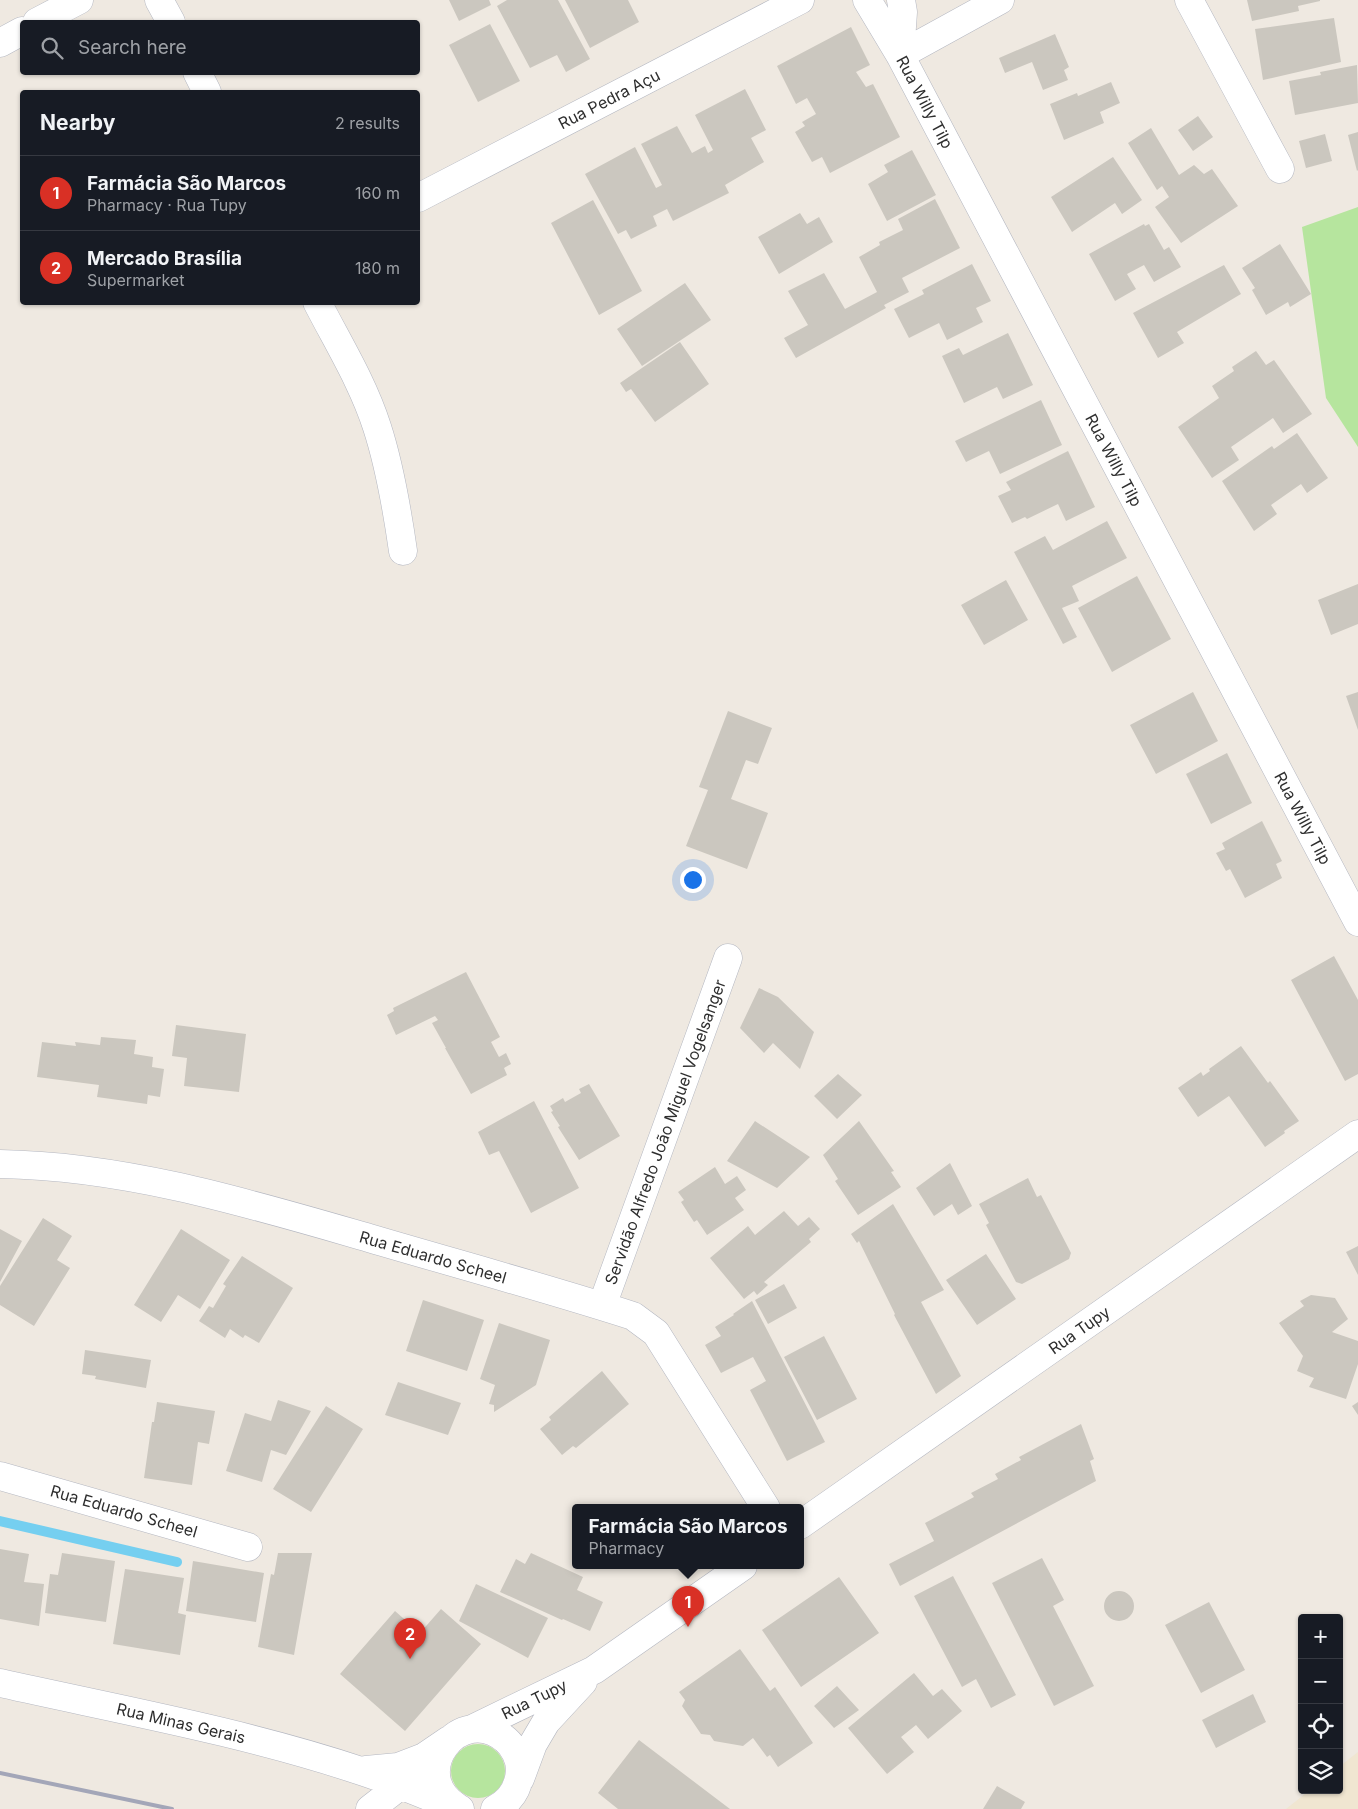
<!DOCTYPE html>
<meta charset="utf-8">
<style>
body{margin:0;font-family:Inter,sans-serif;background:#242831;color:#f1f3f6}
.controls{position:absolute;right:15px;bottom:15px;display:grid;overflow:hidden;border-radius:5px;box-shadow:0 1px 4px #0004}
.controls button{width:45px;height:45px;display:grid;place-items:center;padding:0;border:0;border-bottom:1px solid #363941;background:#171b24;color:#f1f3f6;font:25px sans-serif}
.you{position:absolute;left:692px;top:879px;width:18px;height:18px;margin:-12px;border:4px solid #fff;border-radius:50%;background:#1a73e8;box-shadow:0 0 0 8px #1a73e833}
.badge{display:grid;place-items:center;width:32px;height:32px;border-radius:50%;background:#d93025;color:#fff;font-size:16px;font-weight:700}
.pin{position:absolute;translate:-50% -41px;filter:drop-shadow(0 1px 2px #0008)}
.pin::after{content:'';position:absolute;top:26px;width:18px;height:15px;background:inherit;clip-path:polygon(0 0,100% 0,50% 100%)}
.popup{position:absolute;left:572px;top:1504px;width:232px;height:65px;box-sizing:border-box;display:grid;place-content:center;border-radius:5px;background:#171b24;filter:drop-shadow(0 1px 4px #0005);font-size:16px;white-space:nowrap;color:#9ea1a6}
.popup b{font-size:19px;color:#f1f3f6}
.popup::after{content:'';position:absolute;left:50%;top:100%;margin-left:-10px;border:10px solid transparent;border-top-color:#171b24}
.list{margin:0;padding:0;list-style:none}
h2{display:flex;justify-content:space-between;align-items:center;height:65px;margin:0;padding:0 20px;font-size:21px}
h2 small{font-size:16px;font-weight:400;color:#9ea1a6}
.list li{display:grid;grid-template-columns:32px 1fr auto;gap:15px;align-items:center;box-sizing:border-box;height:75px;padding:0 20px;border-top:1px solid #363941}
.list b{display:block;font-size:19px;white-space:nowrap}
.list p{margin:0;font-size:16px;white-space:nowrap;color:#9ea1a6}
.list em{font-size:16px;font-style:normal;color:#9ea1a6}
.icon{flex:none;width:28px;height:28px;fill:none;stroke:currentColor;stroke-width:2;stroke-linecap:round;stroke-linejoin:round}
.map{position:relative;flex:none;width:1358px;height:1809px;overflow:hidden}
.search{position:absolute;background:#171b24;box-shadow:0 1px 4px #0004;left:20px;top:20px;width:400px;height:55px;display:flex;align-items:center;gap:12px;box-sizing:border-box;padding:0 18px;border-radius:5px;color:#9ea1a6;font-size:19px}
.panel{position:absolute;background:#171b24;box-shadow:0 1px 4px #0004;left:20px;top:90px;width:400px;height:215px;border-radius:5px}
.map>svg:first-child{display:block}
.education{fill:#f0e6d1}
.green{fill:#b6e59e}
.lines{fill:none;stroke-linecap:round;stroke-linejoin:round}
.stream{stroke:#75cff0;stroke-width:10}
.building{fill:#cbc7bf}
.street-casing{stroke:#b4b7c1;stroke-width:29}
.secondary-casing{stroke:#b4b7c1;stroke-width:29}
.street{stroke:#fff;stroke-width:28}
.secondary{stroke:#fff;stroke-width:28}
.rail{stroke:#a3a6b8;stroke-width:4}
.labels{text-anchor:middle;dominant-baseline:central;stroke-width:4;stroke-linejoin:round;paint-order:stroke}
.street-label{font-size:16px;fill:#2e2e2e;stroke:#fff}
</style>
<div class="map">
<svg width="1358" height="1809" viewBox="0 0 1358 1809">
<rect width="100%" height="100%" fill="#efe9e1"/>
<path class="education" d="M1358,1752V1809H1286L1310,1790H1339V1767Z"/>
<path class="green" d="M1358,207V447L1326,398L1302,227Z
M451 1771a27 27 0 1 1 54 0a27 27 0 1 1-54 0Z"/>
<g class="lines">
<path class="stream" d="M0,1521L177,1562"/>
</g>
<path class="building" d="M449,0H489L491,5L459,21Z
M507,0H558L590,59L566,72L557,55L530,68L497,6Z
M565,0H628L639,22L590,48Z
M1247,0H1320V1L1298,6L1299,11L1252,21Z
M1334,18L1341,62L1263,80L1255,29Z
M490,24L520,81L478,102L449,45Z
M851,27L870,65L856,72L866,87L873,84L900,137L830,173L822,157L812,162L795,132L805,126L802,122L816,114L807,98L796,104L777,66Z
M1055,34L1069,67L1064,70L1068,80L1043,90L1032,62L1005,73L999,58Z
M1357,65L1358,103L1295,115L1289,81L1321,75L1320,72Z
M1111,82L1120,103L1100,112L1104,123L1064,140L1050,104L1077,93L1078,96Z
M745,89L766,130L751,138L764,162L725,185L729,193L673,221L667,209L653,216L657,226L631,239L626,230L618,234L585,174L635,147L656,188L662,185L641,144L677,126L692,153L705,146L708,153L713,150L695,115Z
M1198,116L1213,137L1193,151L1178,130Z
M1151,128L1179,175L1194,165L1204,174L1212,169L1238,206L1181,243L1155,207L1169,197L1162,186L1157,190L1128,143Z
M1358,132V170L1357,171L1348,135Z
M1325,134L1332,161L1306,168L1299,141Z
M912,150L936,195L887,221L868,184L888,172L884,165Z
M1113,157L1142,200L1122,214L1115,203L1072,232L1051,197Z
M935,199L960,248L902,278L909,292L884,305L886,308L796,358L784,338L808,325L788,291L824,273L845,309L877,292L859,257L880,245L879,242L903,230L898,219Z
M593,200L642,291L599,315L551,223Z
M800,213L807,224L819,217L833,242L779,274L758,237Z
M1144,224L1145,226L1149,224L1164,250L1169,247L1181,267L1154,282L1144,265L1127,274L1136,289L1115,301L1089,254Z
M1280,244L1311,294L1290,307L1288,302L1266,315L1252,290L1255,288L1242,268Z
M972,264L991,301L976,308L983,322L947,340L939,323L909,338L894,309L924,294L922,290Z
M1224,265L1241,294L1177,332L1184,343L1158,358L1133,313Z
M685,283L711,320L642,366L617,329Z
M1008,333L1033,385L1003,399L997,387L964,403L942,356L959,348L963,355Z
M680,342L709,384L655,422L631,389L626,392L620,383Z
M1256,351L1266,365L1274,360L1312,414L1283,433L1273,418L1231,447L1239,460L1212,478L1178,427L1219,398L1212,386L1234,371L1232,367Z
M1041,400L1062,445L1000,474L989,451L966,462L955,441Z
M1297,433L1328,478L1307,493L1301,484L1271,505L1277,514L1254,531L1222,481L1272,446L1274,449Z
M1068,451L1095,507L1066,521L1058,504L1027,519L1025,517L1012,523L998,496L1011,490L1006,482Z
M1107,521L1127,558L1072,586L1079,601L1062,608L1077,637L1063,644L1014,552L1045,536L1053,550Z
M1137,576L1171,639L1112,672L1078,608Z
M1006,580L1028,620L984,645L961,605Z
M1358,584V624L1331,635L1318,600Z
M1193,692L1218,741L1156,774L1130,725Z
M1358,692V730L1346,696Z
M728,711L772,728L758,764L746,760L731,799L768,813L747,869L686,846L708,790L699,787Z
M1227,753L1252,803L1211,824L1186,774Z
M1262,821L1282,861L1276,864L1282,878L1245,898L1230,869L1226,871L1216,853L1225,849L1222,843Z
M1334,956L1358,1000V1074L1345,1081L1291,980Z
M466,972L500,1037L491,1042L499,1057L506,1053L511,1064L504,1068L507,1075L471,1094L445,1048H446L432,1023L438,1020L435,1016L396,1035L387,1015L394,1011L393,1008Z
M759,988L778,997L814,1032L800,1069L773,1043L764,1053L740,1028Z
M176,1025L246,1034L239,1092L184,1086L187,1058L172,1056Z
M101,1037L136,1040L134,1054L153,1057L152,1067L164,1069L160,1097L148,1095L147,1104L97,1097L99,1085L37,1077L42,1042L76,1046L75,1042L100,1045Z
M1241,1046L1268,1083L1270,1081L1299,1121L1284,1131L1285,1133L1265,1147L1229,1096L1198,1117L1178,1088L1201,1072L1203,1076L1210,1071L1209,1069Z
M838,1074L862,1095L837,1119L814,1096Z
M589,1084L620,1136L579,1160L558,1127L560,1126L551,1112L553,1111L550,1106L563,1098L565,1102L581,1093L579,1089Z
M534,1101L579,1188L531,1213L499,1151L489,1155L478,1132Z
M755,1121L810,1157L777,1188L727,1161Z
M859,1121L894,1171L891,1172L901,1187L858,1215L835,1181L838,1179L823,1155Z
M950,1163L972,1206L958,1215L952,1204L934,1216L916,1188Z
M715,1167L725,1184L737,1176L746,1190L735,1198L744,1210L707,1235L697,1220L694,1222L681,1202L684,1200L678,1192Z
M1028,1178L1037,1197L1041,1195L1071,1253L1069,1259L1022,1284L1016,1282L986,1225L989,1223L979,1204Z
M893,1204L944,1290L921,1302L961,1376L936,1394L894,1315L895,1314L859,1241L857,1243L851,1234Z
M784,1211L798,1226L809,1217L820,1229L809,1239L811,1242L764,1282L768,1285L757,1295L754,1291L744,1299L710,1258L748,1226L755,1235Z
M43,1218L72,1236L57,1260L70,1268L34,1326L0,1305V1286Z
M0,1229L22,1241L0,1282Z
M181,1229L230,1260L200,1309L178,1295L161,1322L134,1305Z
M1358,1246V1275L1346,1252Z
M986,1254L1016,1299L977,1325L946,1280Z
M242,1256L293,1288L259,1343L245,1335L243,1338L230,1329L225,1338L199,1321L209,1306L213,1308L226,1286L223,1284Z
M784,1284L797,1308L768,1324L755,1300Z
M1311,1295L1335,1298L1348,1319L1332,1332L1358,1341V1364L1346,1399L1309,1387L1314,1378L1297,1371L1303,1356L1279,1323L1304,1306L1300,1301Z
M423,1300L484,1320L467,1371L406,1351Z
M752,1301L825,1442L787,1461L750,1390L766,1381L753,1357L721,1373L705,1345L721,1336L715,1327L734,1315L733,1314Z
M499,1323L550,1340L536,1385L494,1412V1405L489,1404L495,1385L480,1379Z
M824,1336L857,1399L817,1420L784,1357Z
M85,1350L151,1360L146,1388L95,1379L96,1376L82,1374Z
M602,1371L629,1404L576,1448L573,1446L562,1455L540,1429L551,1420L549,1417Z
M398,1382L461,1403L448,1435L385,1415Z
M278,1400L311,1411L286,1455L271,1450L262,1482L226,1471L245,1413L271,1421Z
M157,1402L215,1411L209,1444L198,1442L192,1485L144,1478L152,1422H154Z
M1358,1402V1415L1352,1406Z
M326,1406L363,1429L311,1512L273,1489Z
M1081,1424L1094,1459L1090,1461L1096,1481L900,1586L889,1564L934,1541L925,1523L974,1497L971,1493L998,1479L995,1474L1021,1460L1019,1457Z
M0,1549L29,1554L24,1582L44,1584L39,1626L0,1619Z
M62,1553L115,1561L106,1622L45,1613L50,1574L58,1575Z
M278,1553H312L294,1655L258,1647L271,1574L274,1575Z
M531,1553L583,1577L577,1590L603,1602L590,1631L563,1619L562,1620L500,1592L516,1559L525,1564Z
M1042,1558L1064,1600L1053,1606L1094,1686L1054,1706L992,1583Z
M193,1561L264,1573L256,1622L186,1611Z
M125,1569L184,1578L178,1613L186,1615L180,1655L113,1644Z
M953,1576L1016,1695L991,1708L976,1679L962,1687L914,1596Z
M839,1577L879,1633L801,1687L762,1630Z
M476,1584L548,1618L528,1658L459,1621Z
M1104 1606a15 15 0 1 1 30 0a15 15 0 1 1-30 0Z
M1209,1602L1245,1670L1201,1693L1165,1625Z
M441,1609L481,1644L405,1731L340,1674L395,1611L420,1633Z
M740,1649L770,1691L775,1687L813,1743L778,1767L770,1755L767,1757L753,1738L743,1746L714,1741L710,1735L701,1734L682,1706L685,1700L679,1692Z
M914,1673L933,1696L942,1689L962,1711L928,1739L916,1725L901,1737L914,1752L887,1774L848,1728Z
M837,1686L859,1710L834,1728L814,1706Z
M1253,1694L1266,1722L1216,1748L1202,1720Z
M639,1740L730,1809H618L598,1793Z
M997,1786L1025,1802L1021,1809H983Z"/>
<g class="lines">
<g class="street-casing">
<path id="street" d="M159,0L171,22
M867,0L900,55L1358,922
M1189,0L1280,169
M37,22L79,0
M0,43L22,31
M900,55L1000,0
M900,55L903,12L901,0
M197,72L207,92
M418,198L800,0
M317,302C338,343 363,383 377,427C390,467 397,509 403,551
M0,1164C126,1166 248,1203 369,1238C457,1264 546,1288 633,1316L656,1333L766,1508
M602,1306L728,958
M0,1476L248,1547"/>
</g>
<g class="secondary-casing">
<path id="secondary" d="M800,1525L1358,1134
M0,1683C121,1710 244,1732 361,1771C395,1782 427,1796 460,1809
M474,1728L594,1670L743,1566
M366,1770L398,1767L424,1757L449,1740
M520,1779L533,1744L546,1722L583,1682
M457,1807C405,1774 460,1700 506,1740C514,1747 520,1759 520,1770C519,1788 511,1801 495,1809
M370,1809L401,1785L410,1774"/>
</g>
<use href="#street" class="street"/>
<use href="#secondary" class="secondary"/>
<path class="rail" d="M0,1773L172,1809"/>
</g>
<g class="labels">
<g class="street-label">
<text transform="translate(609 99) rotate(-27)">Rua Pedra Açu</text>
<text transform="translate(925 102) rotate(62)">Rua Willy Tilp</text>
<text transform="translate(1114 460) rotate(62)">Rua Willy Tilp</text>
<text transform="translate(1303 818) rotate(62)">Rua Willy Tilp</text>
<text transform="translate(665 1132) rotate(-70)">Servidão Alfredo João Miguel Vogelsanger</text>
<text transform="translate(433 1257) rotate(16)">Rua Eduardo Scheel</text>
<text transform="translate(1079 1330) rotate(-35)">Rua Tupy</text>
<text transform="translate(124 1511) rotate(16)">Rua Eduardo Scheel</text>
<text transform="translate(534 1699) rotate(-26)">Rua Tupy</text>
<text transform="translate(181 1723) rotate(13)">Rua Minas Gerais</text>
</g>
</g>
</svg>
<div class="controls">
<button>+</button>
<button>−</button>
<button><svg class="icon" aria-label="locate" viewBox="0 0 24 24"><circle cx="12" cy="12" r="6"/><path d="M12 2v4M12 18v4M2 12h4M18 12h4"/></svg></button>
<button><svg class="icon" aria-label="layers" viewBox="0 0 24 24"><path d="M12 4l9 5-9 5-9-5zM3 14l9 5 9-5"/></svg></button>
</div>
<div class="you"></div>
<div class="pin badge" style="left:688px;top:1627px">1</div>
<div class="popup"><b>Farmácia São Marcos</b>Pharmacy</div>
<div class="pin badge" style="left:410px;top:1659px">2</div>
<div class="search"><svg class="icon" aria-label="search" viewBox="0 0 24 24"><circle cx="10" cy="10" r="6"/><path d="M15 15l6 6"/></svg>Search here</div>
<section class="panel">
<h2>Nearby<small>2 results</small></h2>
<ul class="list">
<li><span class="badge">1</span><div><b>Farmácia São Marcos</b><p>Pharmacy · Rua Tupy</p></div><em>160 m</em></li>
<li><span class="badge">2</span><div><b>Mercado Brasília</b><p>Supermarket</p></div><em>180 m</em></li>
</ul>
</section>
</div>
